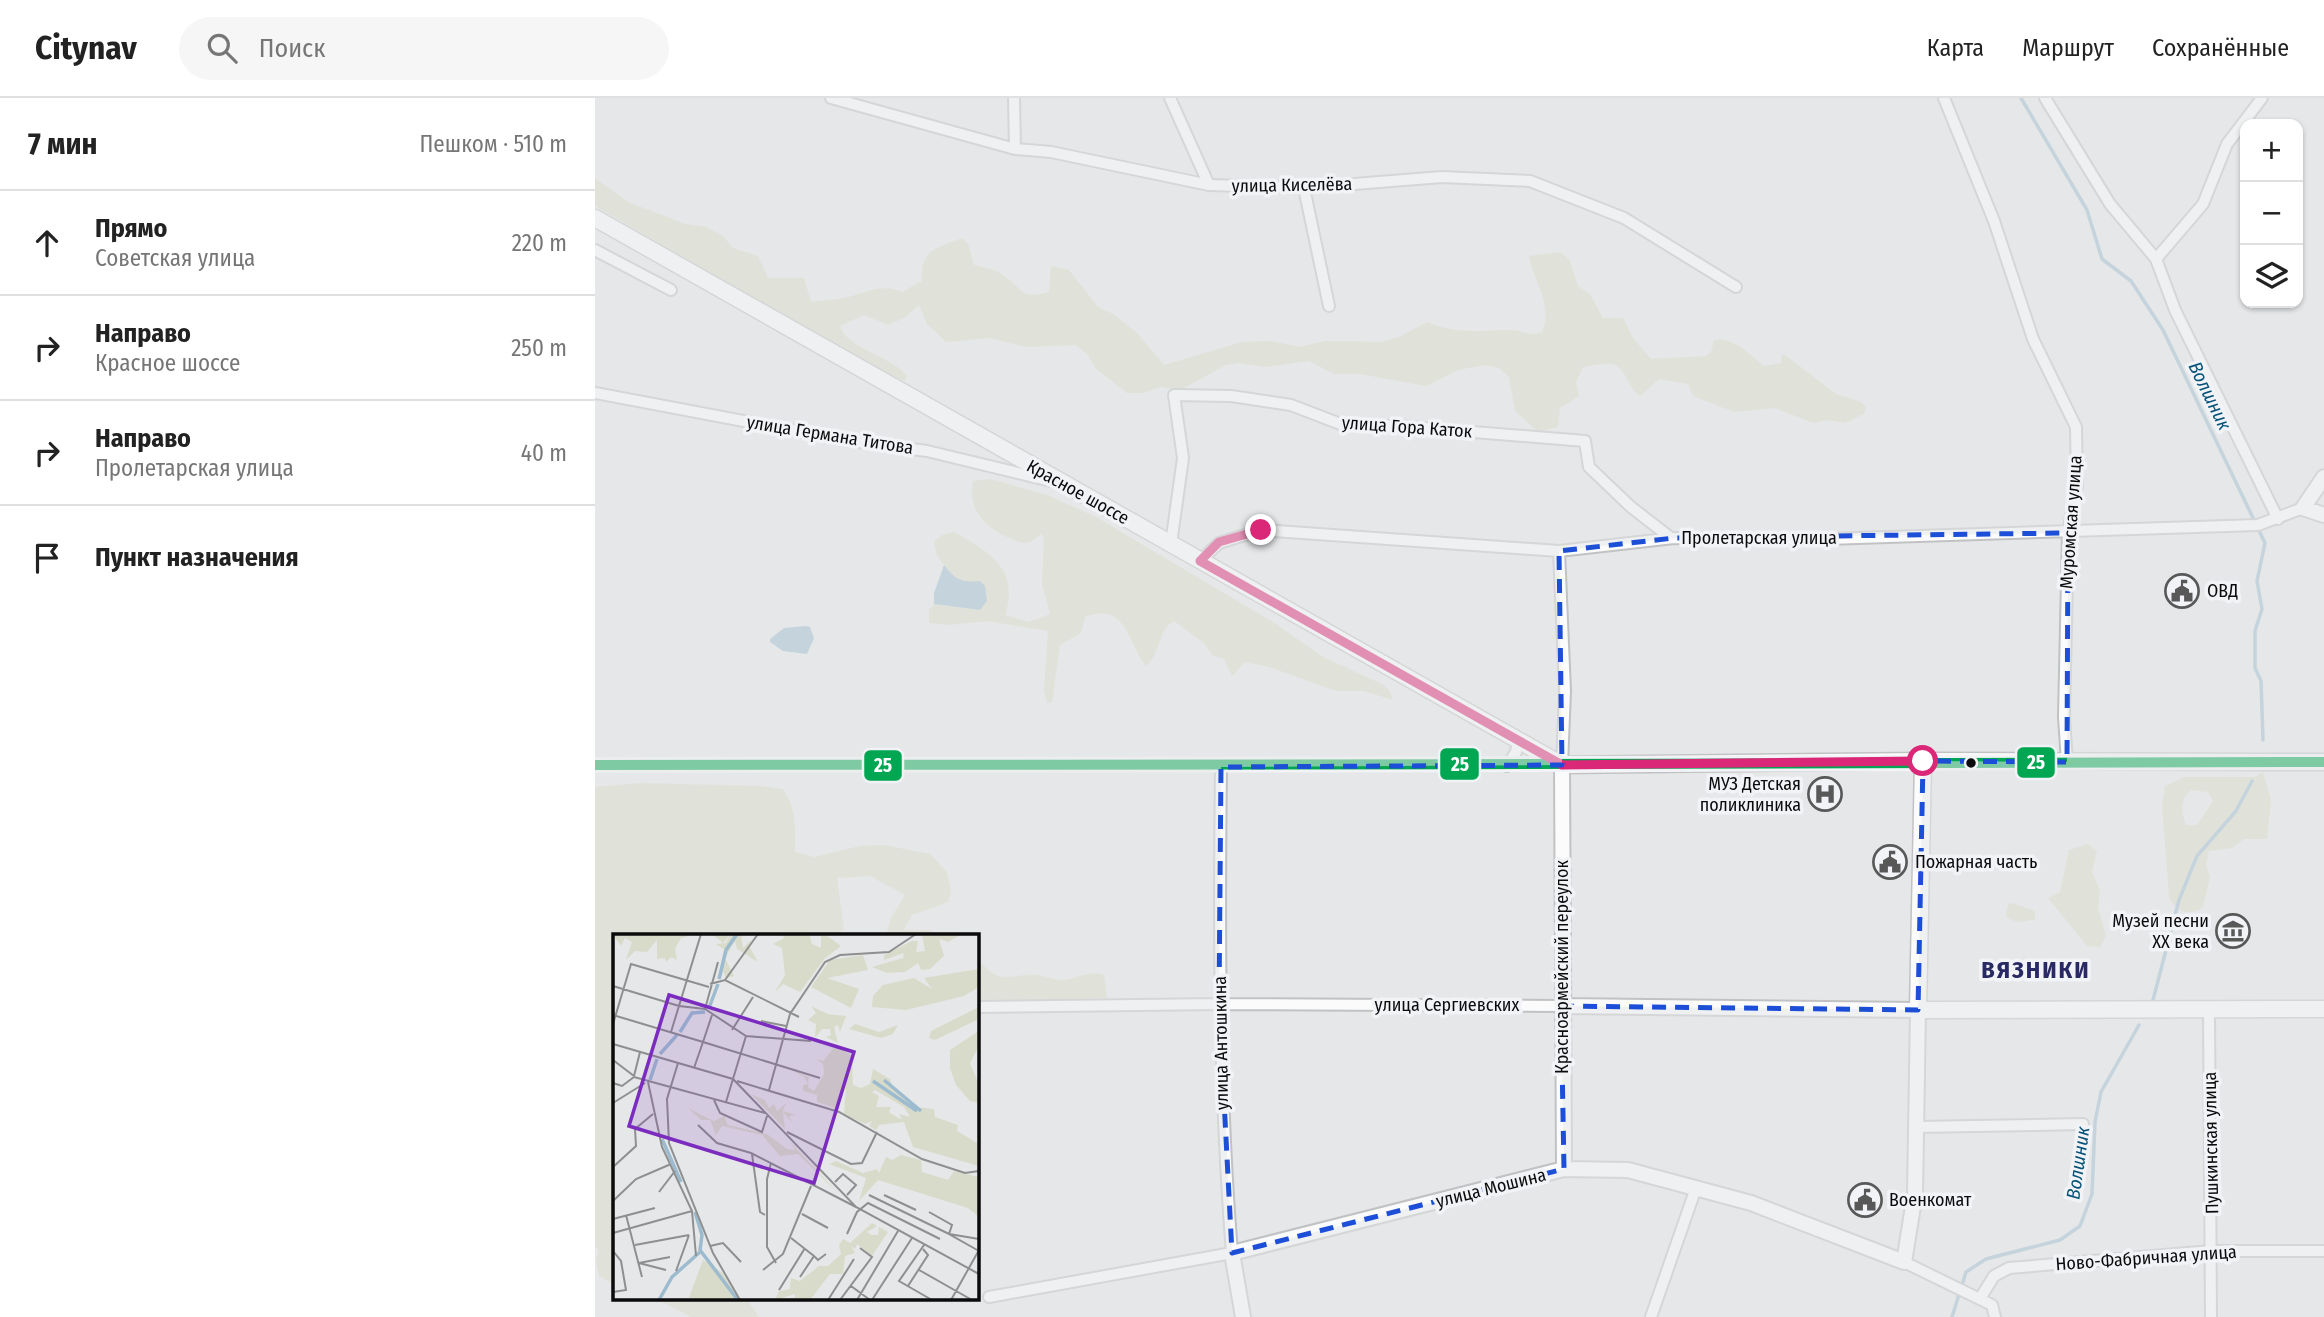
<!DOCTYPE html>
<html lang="ru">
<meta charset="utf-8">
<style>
body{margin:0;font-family:"Fira Sans Condensed",sans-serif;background:#f6f6f6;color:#222}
.controls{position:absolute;right:21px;top:21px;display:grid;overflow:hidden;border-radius:14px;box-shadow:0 2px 5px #0004}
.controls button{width:63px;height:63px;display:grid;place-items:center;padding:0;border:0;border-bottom:2px solid #e0e0e0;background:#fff;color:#222;font:35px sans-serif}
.stop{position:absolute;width:21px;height:21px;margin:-16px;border:5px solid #db2777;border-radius:50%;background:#fff}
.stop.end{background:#db2777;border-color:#fff;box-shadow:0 2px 7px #0008}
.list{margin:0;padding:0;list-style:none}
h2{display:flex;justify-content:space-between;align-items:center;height:91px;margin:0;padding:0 28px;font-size:30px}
h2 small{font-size:23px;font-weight:400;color:#767676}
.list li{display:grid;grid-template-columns:46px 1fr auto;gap:21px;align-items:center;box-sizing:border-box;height:105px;padding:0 28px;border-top:2px solid #e0e0e0}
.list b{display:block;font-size:26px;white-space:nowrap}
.list p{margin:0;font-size:23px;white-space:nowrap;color:#767676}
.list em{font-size:23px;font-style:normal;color:#767676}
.icon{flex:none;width:38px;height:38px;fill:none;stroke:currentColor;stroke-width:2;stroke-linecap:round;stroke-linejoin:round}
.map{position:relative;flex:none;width:1729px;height:1219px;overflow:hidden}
header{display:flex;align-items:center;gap:42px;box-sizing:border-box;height:98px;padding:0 35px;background:#fff;border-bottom:2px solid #e0e0e0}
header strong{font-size:33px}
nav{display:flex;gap:38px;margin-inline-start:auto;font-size:24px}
.search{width:490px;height:63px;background:#f6f6f6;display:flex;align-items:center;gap:18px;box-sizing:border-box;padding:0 24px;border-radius:38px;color:#767676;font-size:26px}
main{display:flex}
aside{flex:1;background:#fff}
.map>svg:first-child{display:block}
.green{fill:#d9dbca;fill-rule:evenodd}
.water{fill:#9dbbcf}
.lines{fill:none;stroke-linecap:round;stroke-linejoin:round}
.stream{stroke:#9dbbcf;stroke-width:3.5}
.minor-casing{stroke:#c1c2c3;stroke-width:14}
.tertiary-casing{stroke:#c1c2c3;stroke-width:18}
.secondary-casing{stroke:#c1c2c3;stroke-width:19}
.minor{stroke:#fbfbfc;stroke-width:10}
.tertiary{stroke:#fbfbfc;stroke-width:14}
.secondary{stroke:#fbfbfc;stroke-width:16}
.bus-1-casing{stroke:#f2f3f7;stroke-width:16}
.bus-1{stroke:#00a651;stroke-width:10}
.route{stroke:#db2777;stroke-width:9}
.marked{fill:none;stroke:#1d4ed8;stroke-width:5;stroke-dasharray:14 9;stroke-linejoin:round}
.bus-dot{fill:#0b0b0c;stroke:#f2f3f7;stroke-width:2.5}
.labels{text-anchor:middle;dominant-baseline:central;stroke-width:7;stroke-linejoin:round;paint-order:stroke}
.street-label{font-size:18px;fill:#0b0b0c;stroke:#f2f3f7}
.poi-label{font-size:18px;fill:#0b0b0c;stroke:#f2f3f7;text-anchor:start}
.water-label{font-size:19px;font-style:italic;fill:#065379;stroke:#f2f3f7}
.district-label{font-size:24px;font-weight:bold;letter-spacing:2px;fill:#292a64;stroke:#f2f3f7}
.inset-river{fill:none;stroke:#9dbbcf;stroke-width:3.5}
.inset-road{fill:none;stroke:#8e8f90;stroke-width:2}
.view{fill:#7b2cbf;fill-opacity:0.15;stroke:#7b2cbf;stroke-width:3.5}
.inset-edge{fill:none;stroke:#0b0b0c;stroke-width:3.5}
.line-badge{stroke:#f2f3f7;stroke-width:2.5}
.badge-label{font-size:19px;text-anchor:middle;font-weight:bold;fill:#fff}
</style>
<header>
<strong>Citynav</strong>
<div class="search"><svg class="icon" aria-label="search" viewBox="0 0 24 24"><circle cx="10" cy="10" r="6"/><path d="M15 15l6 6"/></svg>Поиск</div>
<nav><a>Карта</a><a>Маршрут</a><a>Сохранённые</a></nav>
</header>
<main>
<aside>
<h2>7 мин<small>Пешком · 510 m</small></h2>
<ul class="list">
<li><svg class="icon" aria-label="ahead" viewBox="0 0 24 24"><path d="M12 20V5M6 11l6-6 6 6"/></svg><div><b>Прямо</b><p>Советская улица</p></div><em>220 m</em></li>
<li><svg class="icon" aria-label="right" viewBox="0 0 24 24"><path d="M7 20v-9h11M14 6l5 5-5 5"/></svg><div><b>Направо</b><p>Красное шоссе</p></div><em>250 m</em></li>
<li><svg class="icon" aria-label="right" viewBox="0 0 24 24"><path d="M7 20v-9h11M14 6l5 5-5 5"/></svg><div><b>Направо</b><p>Пролетарская улица</p></div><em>40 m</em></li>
<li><svg class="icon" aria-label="arrive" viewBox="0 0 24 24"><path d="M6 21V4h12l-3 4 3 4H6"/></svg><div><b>Пункт назначения</b></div></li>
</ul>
</aside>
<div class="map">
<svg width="1729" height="1219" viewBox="0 0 1729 1219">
<rect width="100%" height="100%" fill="#e6e7e8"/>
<path class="green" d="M0,80L33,104L90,126L112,129L129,139L138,150L163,158L173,180H209L216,204C229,202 244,202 257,198C276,193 287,186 307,194L327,183C326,150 340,151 367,140L373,146L379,167C388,169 399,171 406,176C430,190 422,203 454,194L456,168L474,172L503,209L518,216L542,235L569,267L647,244L676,243L705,249L730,243L786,244L804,239L832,224C859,236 885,233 914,232C927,232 934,239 947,234C959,208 938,182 934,158L965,154L974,161L983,188L995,196L1008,220H1028L1038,240L1056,261L1111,258L1116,254L1119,242C1138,238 1155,257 1169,268L1186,265L1187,256L1190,257L1241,296L1266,304L1271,309L1269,316L1250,325L1234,322L1218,325L1180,310L1139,314L1098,298L1093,286L1064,281L1045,298C1032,291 1032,268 1016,266C1008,265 997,268 988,269L981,284L984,298L965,310L963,329L943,334L920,313L914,279L904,270L890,267L863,272L831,288L765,276H739L714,263L670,269L644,265L631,267L585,292L565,289L549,295H532L500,270L493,257L481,247L431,249L395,240L351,244L332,226L324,207L309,220L293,227L269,217L245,228C252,251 298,259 312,278L310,283L261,263L233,243L0,108Z
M395,381L452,397L501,419L678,524L728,559L787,586L795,593L798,602L769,593H741L674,569L650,564L637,578L629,561L617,557L610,546L579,523C563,531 566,555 551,568C533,546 531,502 490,519L486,535L465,547L457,604L452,605L449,592L453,533L392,523L354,527L334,525V512L339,506L385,512L368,485L360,481L342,458L339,444L347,437L359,434C395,454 425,472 410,517L434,524L455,516L447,486L449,439L446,436C442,439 437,444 432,445C427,446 421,442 417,441C391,431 372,412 378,383Z
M1668,674L1676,702L1672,741H1649L1637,750L1614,753L1611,766L1615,779L1608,809C1594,819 1580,814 1574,798L1567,708L1570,688L1590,679H1660ZM1596,692L1613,694L1618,703L1602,727H1591C1586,715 1585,700 1596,692Z
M46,685L164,688L188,691C202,711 200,731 200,754L219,759L265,748L289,747L335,756L352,774L356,795L353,804L317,817L309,832H334L345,837H291L296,820L310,797L275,778L242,780L249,831L242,837L19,838V1186L4,1178L1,1163L4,1152L0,1148V689Z
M1493,746L1502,753L1497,774L1505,792L1503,810L1511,838L1505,849L1492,848L1453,800L1465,794L1474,752Z
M1417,805L1440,813V821C1429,824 1420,826 1411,818L1413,806Z
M387,866C407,888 418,875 443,877C451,878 458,882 465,882C481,882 493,872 509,877L512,900L382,904V868Z
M60,1200H151L164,1219H96Z"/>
<path class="water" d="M349,467C361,482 366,485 385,483L390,488L392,503L385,512L339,506V495Z
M211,528L215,529L219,540L212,556L188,553L175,544V541L189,530Z"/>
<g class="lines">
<path class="stream" d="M1426,0L1492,112L1507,161L1536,183L1568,232L1670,445L1662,483L1667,511L1660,533V570L1666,583L1668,642
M1558,902L1584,802L1602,758L1641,713L1657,683
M1357,1219L1371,1174L1391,1161L1465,1142L1485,1128L1497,1096L1500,1024L1506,994L1544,927"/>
<g class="minor-casing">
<path id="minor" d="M236,0L420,51L456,54L614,87L709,90L847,79L935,83L1029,120L1141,189
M419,0L420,51
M575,0L614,87
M1349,0L1399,123L1438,241L1481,329L1482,388L1473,435L1469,619L1472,664
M1450,0L1515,106L1561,161L1580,212L1683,421
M709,90L734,208
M0,152L76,192
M1561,161L1608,106L1632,46L1667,0
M0,295L249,342L332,353L456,383
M576,446L588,360L579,297L636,298L696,307L748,327L804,328L990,343L994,369L1036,409L1076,440
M605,463L624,445L666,432L964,453L1079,440L1232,441L1663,427L1708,410
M0,667H967L970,593L964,453
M912,668L921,654L923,643
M382,909L624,906L966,908
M1614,913L1616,1219
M1321,1029L1488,1026
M1309,1164L1397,1207L1400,1219
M394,1199L637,1155C624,993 624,832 626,669
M1386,1199L1399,1178L1414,1170L1617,1153H1729
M1056,1219L1101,1090"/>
</g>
<g class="tertiary-casing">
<path id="tertiary" d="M1729,379L1708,410L1729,417
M967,667L969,1071
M648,1219L637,1155L969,1071L1033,1072L1156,1105L1309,1164L1320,1096L1323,912L966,908"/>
</g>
<g class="secondary-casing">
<path id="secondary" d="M0,120L967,667L1328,663L1729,664
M1328,663L1323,912L1729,911"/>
</g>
<use href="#minor" class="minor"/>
<use href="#tertiary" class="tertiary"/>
<use href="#secondary" class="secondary"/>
<g class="bus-1-casing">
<path id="bus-1" d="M0,667C576,669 1153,664 1729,664"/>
</g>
<use href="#bus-1" class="bus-1"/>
</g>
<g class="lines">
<path class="route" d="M666,432L624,444L605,463L967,667L1328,663"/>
</g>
<path d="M0 0H1729V1219H0ZM1473,435L1472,664L1328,663L1323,912L966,908L969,1071L637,1155L624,906L626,669L967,667L964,453L1079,440Z" fill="#e6e7e8" fill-opacity=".55" fill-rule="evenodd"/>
<path class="marked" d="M1473,435L1472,664L1328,663L1323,912L966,908L969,1071L637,1155L624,906L626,669L967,667L964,453L1079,440Z"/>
<defs>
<g id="civic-ring" transform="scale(1.75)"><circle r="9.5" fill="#f2f3f7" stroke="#585859" stroke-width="1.5"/><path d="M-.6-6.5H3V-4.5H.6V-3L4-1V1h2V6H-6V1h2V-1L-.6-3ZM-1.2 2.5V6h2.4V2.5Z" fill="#585859"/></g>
<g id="hospital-ring" transform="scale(1.75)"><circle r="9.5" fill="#f2f3f7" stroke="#585859" stroke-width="1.5"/><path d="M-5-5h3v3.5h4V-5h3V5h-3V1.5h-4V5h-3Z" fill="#585859"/></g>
<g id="museum-ring" transform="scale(1.75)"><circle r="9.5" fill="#f2f3f7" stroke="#585859" stroke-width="1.5"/><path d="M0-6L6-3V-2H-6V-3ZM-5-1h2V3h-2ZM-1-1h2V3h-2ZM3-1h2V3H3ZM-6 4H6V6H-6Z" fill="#585859"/></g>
</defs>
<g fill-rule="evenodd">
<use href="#civic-ring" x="1587" y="493"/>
<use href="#hospital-ring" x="1230" y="696"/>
<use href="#civic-ring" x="1295" y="764"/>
<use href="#museum-ring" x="1638" y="833"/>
<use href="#civic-ring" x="1270" y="1102"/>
</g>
<circle class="bus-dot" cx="1376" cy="665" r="6"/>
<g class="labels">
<g class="street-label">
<text transform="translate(697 87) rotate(-1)">улица Киселёва</text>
<text transform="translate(812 329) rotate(4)">улица Гора Каток</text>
<text transform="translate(235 337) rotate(9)">улица Германа Титова</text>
<text transform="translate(483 394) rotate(29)">Красное шоссе</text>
<text transform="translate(1476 424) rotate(-86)">Муромская улица</text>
<text x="1164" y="440">Пролетарская улица</text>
<text transform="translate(967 869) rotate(-90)">Красноармейский переулок</text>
<text x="852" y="907">улица Сергиевских</text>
<text transform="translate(626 945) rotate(-91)">улица Антошкина</text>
<text transform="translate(1616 1045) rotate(-91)">Пушкинская улица</text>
<text transform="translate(896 1090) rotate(-14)">улица Мошина</text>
<text transform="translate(1551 1160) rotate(-4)">Ново-Фабричная улица</text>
</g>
<g class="poi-label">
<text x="1612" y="493">ОВД</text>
<text x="1206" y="686" text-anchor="end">МУЗ Детская<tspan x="1206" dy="21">поликлиника</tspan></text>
<text x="1320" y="764">Пожарная часть</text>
<text x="1614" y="823" text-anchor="end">Музей песни<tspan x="1614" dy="21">XX века</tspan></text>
<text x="1294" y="1102">Военкомат</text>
</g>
<g class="water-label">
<text transform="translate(1615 298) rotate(64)">Волшник</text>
<text transform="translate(1483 1065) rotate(-82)">Волшник</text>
</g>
<g class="district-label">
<text x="1441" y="872">ВЯЗНИКИ</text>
</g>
</g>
<g transform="translate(18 836)">
<rect width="366" height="366" fill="#e6e7e8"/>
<path d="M99,0H128L130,14L138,6L136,12L145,28L124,15L122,7L112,24L121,42L113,44L108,33L112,16L103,10L113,9L117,1L110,9ZM169,0H196L199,10L208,14V1H213L228,12L212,24L187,58L170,50L162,58L172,41L169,14L160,10L171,4ZM309,0H349L335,8L326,5L331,22L317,35L308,36L305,29L292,38L274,39L259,33L290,24L291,19L271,26V21L299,7H305L303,18L312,17ZM0,1L76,0V2L68,4L62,15L64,26L58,23L53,28L52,24L44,25V6L34,18L22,17L13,26L19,8L12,4L8,12ZM250,21L255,36L214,44L246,55L238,74L198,53L217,26ZM366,35V53L351,62L293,76L259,73L260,62L270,51L301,44L319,55L311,44ZM198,72L215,80L233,82L227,98L225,91L221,93L225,109L213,103L218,101L217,95H209L202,104L203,90L195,86L203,79ZM366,73L364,86L322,106L316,104L318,97ZM242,90L266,98L285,91L280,100L268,104L236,95ZM366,97V112L357,129L366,151V169L357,167L343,151L337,134V116ZM223,111L239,122L240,151L248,154L257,150L260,135L277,145L280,155L304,173L321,175L322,183L345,191L344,197L366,210V232L300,213L291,188L266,191L263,196L256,192L259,187L252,190L231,180L233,152L225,175L204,168V161L190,157V151L195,150L191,143L176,135L196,143L195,153L201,157L211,140L210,130L202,124L210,127ZM262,156L291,173L297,183L286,180L289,185L285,184L276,178L278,173H263L266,162L259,158ZM138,160L152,166L156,174L161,170L164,177L173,169L170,177L183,181L176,182L180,190L170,178L172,195ZM75,174L101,187L111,182L115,191L154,200L174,215L182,216L177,208L229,263L185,220L167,222L149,201L109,192L103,201L97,186H88ZM288,221L308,226L309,238L335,246L341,237L366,243V283L355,274L265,246L246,267L253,244L216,230L223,227L250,239L264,235L266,239L273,223L279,226ZM259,289L264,292L254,298L258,301H265L266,293L275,298L259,322L244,310L242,315L238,312L242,319L232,322L230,340H217L197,366H182V360L162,366L166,357L177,355L178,344L187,347L206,332H215L228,320L226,311L230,305L237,309ZM90,326L110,339L126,366H75Z" fill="#d9dbca" fill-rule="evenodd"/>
<path class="inset-river" d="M106,45L113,16L124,0M96,74L105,50M67,98L79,79L92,78M47,120L64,101M37,146L44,125M271,146L308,177M260,147L304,177M49,205L68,248M82,278L89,301L87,316L124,365M46,366L59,343L87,318"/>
<path class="inset-road" d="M112,46L145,0M97,50L112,46L186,83M0,52L66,72L92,75M92,75L133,102L198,107M92,75L105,28M0,81L90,108L81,134M99,81L90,108L207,144M148,87L173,92M0,90L18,30L96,53M119,96L140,63M58,98L88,0M0,110L120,145L243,273L366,340M0,126L21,142M65,129L54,165L56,209L100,319L127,366M21,142L27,118M21,143L152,179M124,147L226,178L309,225L352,239L366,237M35,148L49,213L79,277L83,322M0,149L9,152L21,143M156,156L177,80L212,28L227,21L276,18L303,0M101,166L107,179L149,198L154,182M113,168L133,102M0,169L32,149M85,191L104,209L138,219L243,273M174,198L238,230L249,229L264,198M139,220L147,278L152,281M158,229L154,245V313L163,329M0,233L23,212L22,195L40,180M222,248L230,240L243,251L234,261M46,258L62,237M256,261L336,300L366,305M271,261L303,276M0,267L23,245L58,230M316,278L339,291L336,300L366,317M189,280L215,294M13,281L29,343M0,285L42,274M0,299L79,277M234,300L244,278L255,269L327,305M178,304L201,322M22,311L76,301M311,311L286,347L319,366M97,312L110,309L128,328M0,317L8,327L13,356L0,358M26,329L57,323M26,329L53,336M150,336L170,320L198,252M306,336L359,366M63,337L76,301M187,343L201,322L205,326L213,320M238,352L257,366M295,352L315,321L310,315M166,356L192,314M215,366L241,325M227,366L259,323L247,314M244,366L285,297M259,366L299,304M338,366L366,316"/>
<path class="view" d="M56,61L241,118L201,249L16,192Z"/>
<rect width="366" height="366" class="inset-edge"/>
</g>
<g class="line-badge">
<rect x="1421" y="648" width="40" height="33" rx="7" fill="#00a651"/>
<rect x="844" y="649" width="41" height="34" rx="7" fill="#00a651"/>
<rect x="268" y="651" width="40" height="33" rx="7" fill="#00a651"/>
</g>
<g class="badge-label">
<text x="1441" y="671">25</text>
<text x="865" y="673">25</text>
<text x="288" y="674">25</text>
</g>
</svg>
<div class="controls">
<button>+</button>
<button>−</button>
<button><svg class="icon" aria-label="layers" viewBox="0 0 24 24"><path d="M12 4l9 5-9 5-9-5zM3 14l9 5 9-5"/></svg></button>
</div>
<div class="stop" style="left:1328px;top:663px"></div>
<div class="stop end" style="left:666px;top:432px"></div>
</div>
</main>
